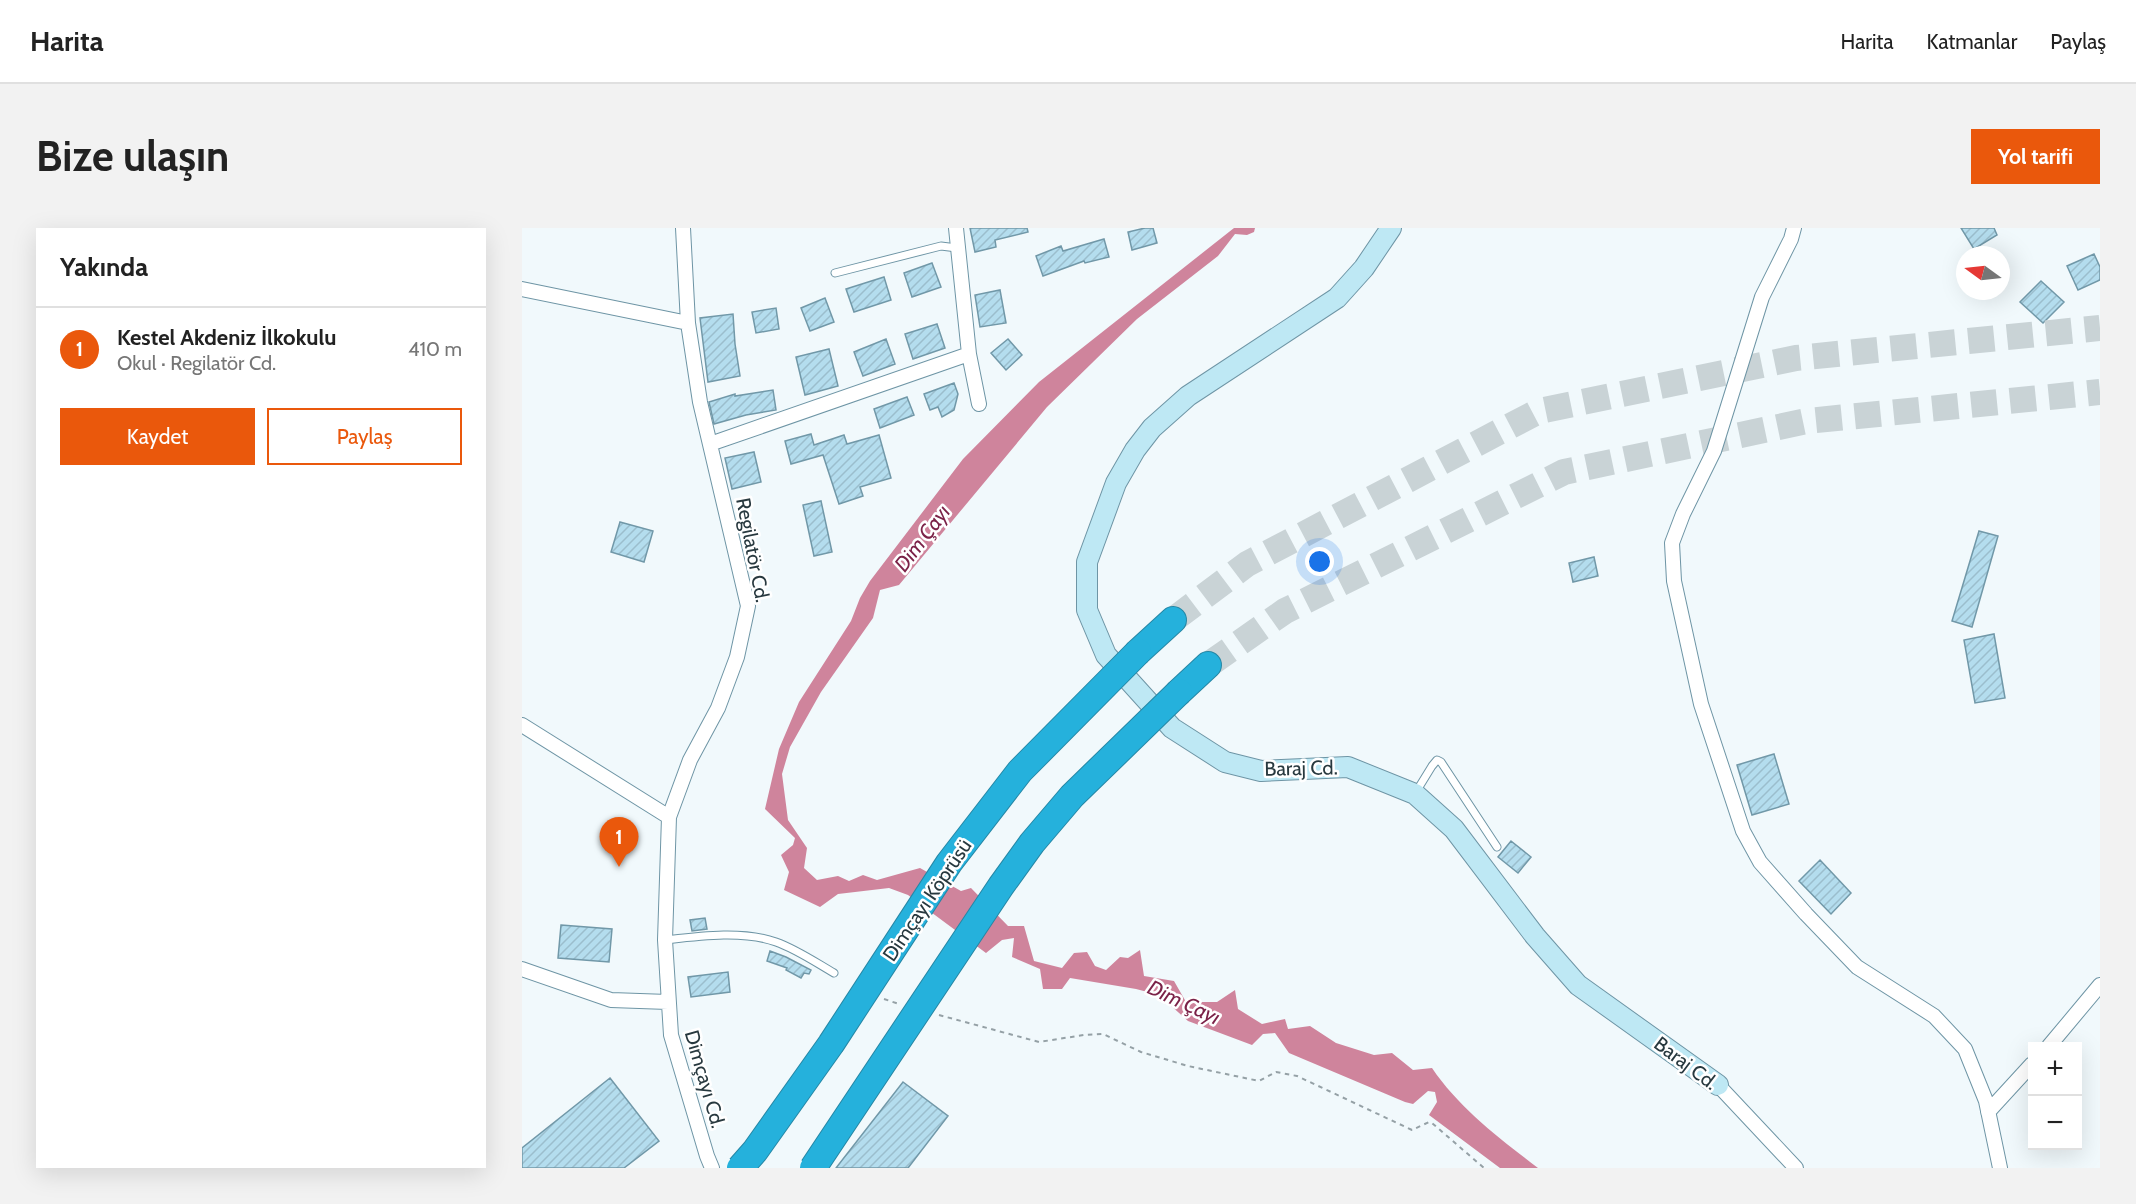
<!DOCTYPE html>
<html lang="tr">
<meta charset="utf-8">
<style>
body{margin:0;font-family:Cabin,sans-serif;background:#f2f2f2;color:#222}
.controls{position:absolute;right:18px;bottom:18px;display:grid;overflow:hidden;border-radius:0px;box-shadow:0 6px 24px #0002}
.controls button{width:54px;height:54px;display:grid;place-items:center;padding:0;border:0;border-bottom:2px solid #e0e0e0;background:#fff;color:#222;font:30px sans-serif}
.compass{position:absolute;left:1434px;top:18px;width:54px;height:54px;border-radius:50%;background:#fff;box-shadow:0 6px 24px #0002;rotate:285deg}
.you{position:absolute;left:798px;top:334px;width:21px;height:21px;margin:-15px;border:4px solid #fff;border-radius:50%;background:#1a73e8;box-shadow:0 0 0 9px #1a73e833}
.badge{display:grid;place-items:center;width:39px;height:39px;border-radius:50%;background:#ea580c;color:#fff;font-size:20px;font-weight:700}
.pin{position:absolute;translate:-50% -50px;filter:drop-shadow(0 2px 3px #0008)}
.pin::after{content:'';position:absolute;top:32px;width:21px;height:18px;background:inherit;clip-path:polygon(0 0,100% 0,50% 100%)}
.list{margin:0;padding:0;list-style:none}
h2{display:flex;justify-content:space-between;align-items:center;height:78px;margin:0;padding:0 24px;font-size:26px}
h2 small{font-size:20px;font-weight:400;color:#767676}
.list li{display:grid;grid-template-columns:39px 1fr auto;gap:18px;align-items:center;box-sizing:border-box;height:84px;padding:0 24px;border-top:2px solid #e0e0e0}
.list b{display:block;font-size:22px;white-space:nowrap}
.list p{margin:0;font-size:20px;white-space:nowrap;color:#767676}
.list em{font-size:20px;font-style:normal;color:#767676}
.actions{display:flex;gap:12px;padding:18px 24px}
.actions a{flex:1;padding:14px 0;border:2px solid #ea580c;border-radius:0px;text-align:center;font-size:21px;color:#ea580c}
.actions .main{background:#ea580c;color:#fff}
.map{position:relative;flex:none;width:1578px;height:940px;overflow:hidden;border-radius:0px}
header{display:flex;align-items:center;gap:36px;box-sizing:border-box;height:84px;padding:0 30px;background:#fff;border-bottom:2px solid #e0e0e0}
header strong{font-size:28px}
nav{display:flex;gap:33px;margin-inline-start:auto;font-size:21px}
.intro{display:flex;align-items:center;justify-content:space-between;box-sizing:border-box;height:144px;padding:0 36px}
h1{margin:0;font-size:42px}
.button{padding:15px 27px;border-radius:0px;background:#ea580c;color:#fff;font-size:21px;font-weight:700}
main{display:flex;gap:36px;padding:0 36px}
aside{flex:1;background:#fff;border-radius:0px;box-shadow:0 6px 24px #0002}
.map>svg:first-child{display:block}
.water{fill:#cf849c}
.building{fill:url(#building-hatch);stroke:#7198a8;stroke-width:1.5}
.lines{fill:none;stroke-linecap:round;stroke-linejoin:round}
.highway-tunnel{stroke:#c9d3d6;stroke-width:26;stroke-dasharray:26 13;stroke-linecap:butt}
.lane-casing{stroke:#6e95a5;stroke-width:9}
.street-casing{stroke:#6e95a5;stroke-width:16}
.secondary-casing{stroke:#6e95a5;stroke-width:22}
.highway-casing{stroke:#2687a5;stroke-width:28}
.path{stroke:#95a1a6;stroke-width:2;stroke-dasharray:4.5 4.5;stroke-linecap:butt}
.lane{stroke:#fff;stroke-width:7}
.street{stroke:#fff;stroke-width:14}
.secondary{stroke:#bee8f4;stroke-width:20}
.highway{stroke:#25b1dc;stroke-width:26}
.highway-bridge-casing{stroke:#2687a5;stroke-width:28;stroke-linecap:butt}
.highway-bridge{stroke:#25b1dc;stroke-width:26}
.labels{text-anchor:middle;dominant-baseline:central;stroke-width:5;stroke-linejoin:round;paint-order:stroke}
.street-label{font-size:20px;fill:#28393f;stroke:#fff}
.water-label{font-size:21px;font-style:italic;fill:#7b2248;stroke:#fff}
</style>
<header>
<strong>Harita</strong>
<nav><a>Harita</a><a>Katmanlar</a><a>Paylaş</a></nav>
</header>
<div class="intro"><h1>Bize ulaşın</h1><a class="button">Yol tarifi</a></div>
<main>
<aside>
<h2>Yakında<small></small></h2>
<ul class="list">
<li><span class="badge">1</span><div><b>Kestel Akdeniz İlkokulu</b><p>Okul · Regilatör Cd.</p></div><em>410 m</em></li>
</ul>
<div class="actions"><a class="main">Kaydet</a><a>Paylaş</a></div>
</aside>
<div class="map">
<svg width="1578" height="940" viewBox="0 0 1578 940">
<defs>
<pattern id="building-hatch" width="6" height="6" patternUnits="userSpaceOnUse" patternTransform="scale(1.5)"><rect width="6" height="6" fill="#b4ddee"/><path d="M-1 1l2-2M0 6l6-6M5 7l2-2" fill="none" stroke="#9bbecd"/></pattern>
</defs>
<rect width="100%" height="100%" fill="#f1f9fc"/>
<path class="water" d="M712,0H733L732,4L725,7L713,6L696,28L615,91L525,179L377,357L358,362L351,390L299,464L268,519L260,546L266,592L285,620L282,640L295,652L316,648L327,653L341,647L355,652L398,640L439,663L449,660L486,698H502L512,733L540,740L552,725L565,724L573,738L584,742L598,729L606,730L618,722L622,748L652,753L664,774H695L713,762L716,781L740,796L763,791L766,801L788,798L814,815L852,827L870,825L891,842L910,840C937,880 978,911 1016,940H978L907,887L915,874L913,864L906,863L891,876L883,874L767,825L753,805L741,806L730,817L666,793L637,767L614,761L548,750L540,761H521L518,741L490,729L492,710L480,712L464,725L386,667L367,660L316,666L298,679L262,662L267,644L259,627L271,617L273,610L243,581L257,521L277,474L329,393L338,370L348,353L441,231L517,154Z"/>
<path class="building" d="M448,0H505L506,4L473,12L474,19L453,24Z
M623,0H631L635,15L610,22L606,4Z
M1439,0H1472L1475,7L1452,21Z
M582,11L587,29L563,35L562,33L521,48L514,28L539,18L541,23Z
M1572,26L1578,39V52L1556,62L1545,38Z
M410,35L419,59L390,69L382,45Z
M362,49L369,72L332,84L324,61Z
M1519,53L1542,74L1521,95L1498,74Z
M478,62L484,95L458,99L453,67Z
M303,70L312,94L288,103L279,80Z
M254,80L257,101L234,105L230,84Z
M211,86L213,116L218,148L186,154L178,90Z
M415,96L423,120L391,131L383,106Z
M364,111L373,136L341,148L332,124Z
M486,111L500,127L484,142L469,125Z
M307,121L316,158L283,167L274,129Z
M432,155L436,166L432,182L420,189L416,179L408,182L402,166Z
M251,162L254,182L224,187L192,196L187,174L213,166V168Z
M385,169L392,187L358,200L352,181Z
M289,206L292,217L322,207L325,216L357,207L369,250L338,259L341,268L317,276L301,227L269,236L263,213Z
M232,224L239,254L210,261L203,230Z
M299,273L310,324L292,328L281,277Z
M98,294L131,303L122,334L89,324Z
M1457,303L1476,308L1450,399L1430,393Z
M1072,329L1076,348L1051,354L1047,335Z
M1472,406L1483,470L1453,475L1442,412Z
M1252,526L1267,576L1230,587L1215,537Z
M989,613L1009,629L996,645L976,629Z
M1298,632L1329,665L1309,686L1277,653Z
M183,690L185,701L170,703L168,692Z
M39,697L90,701L87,734L36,730Z
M248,723L264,729L289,742L287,746L282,745L279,750L264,742L265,740L245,733Z
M206,744L208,764L169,769L166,749Z
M88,850L137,913L102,940H0V920Z
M381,854L426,888L386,940H314Z"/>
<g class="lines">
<path class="highway-tunnel" d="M651,392L725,336L1017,183L1274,130L1578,100
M686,437L763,383L1042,244L1285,193L1578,164"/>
<g class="lane-casing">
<path id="lane" d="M313,45L419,18L435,20
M894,564L910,538L915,532L919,534L975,619
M143,712C177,708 221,702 254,714C274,721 293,734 312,745"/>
</g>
<g class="street-casing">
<path id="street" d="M161,0L166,95L178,174L226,378L215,429L196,480L168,532L147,589L143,712L149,807L185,928L190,940
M434,0L447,126L457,176
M1272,0L1269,11L1240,69L1192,223L1161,286L1150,315L1152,353L1179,476L1221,603L1238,634L1284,686L1335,739L1412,788L1443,821L1464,873L1478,940
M0,61L166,95
M188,216L447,126
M0,497L147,589
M0,741L89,772L146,774
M1527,818L1578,757
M1196,857L1274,940
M1466,884L1510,836"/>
</g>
<g class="secondary-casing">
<path id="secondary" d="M869,0L842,40L815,70L666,168L630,200L613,222L594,255L565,334V382L584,427L650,500L703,534L739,543L826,539L893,566L932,601L1013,708L1056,757L1196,857"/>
</g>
<g class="highway-casing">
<path id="highway" d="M616,424L651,392
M657,464L686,437"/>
</g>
<path class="path" d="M362,771L377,776
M417,787L517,814L562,807L581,806L619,824L666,838L737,853L754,844L775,848L890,902L907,894L910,895L962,940"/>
<use href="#lane" class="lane"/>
<use href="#street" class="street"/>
<use href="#secondary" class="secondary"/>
<use href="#highway" class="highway"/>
<g class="highway-bridge-casing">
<path id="highway-bridge" d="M218,940L233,923L309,816L427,635L498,543L616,424
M291,940L479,658L510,615L550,568L657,464"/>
</g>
<use href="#highway-bridge" class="highway-bridge"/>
</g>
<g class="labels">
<g class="street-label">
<text transform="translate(231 322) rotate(79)">Regilatör Cd.</text>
<text transform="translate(779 540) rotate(-1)">Baraj Cd.</text>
<text transform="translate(405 672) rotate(-56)">Dimçayı Köprüsü</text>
<text transform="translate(1164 835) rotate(37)">Baraj Cd.</text>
<text transform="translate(183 851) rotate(74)">Dimçayı Cd.</text>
</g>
<g class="water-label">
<text transform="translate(400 310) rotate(-53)">Dim Çayı</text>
<text transform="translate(662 774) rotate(25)">Dim Çayı</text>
</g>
</g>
</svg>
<div class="controls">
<button>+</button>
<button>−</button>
</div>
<svg class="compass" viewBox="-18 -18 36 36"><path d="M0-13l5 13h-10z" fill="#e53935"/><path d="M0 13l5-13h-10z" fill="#767676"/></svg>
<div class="you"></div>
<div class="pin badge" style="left:97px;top:639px">1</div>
</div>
</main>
